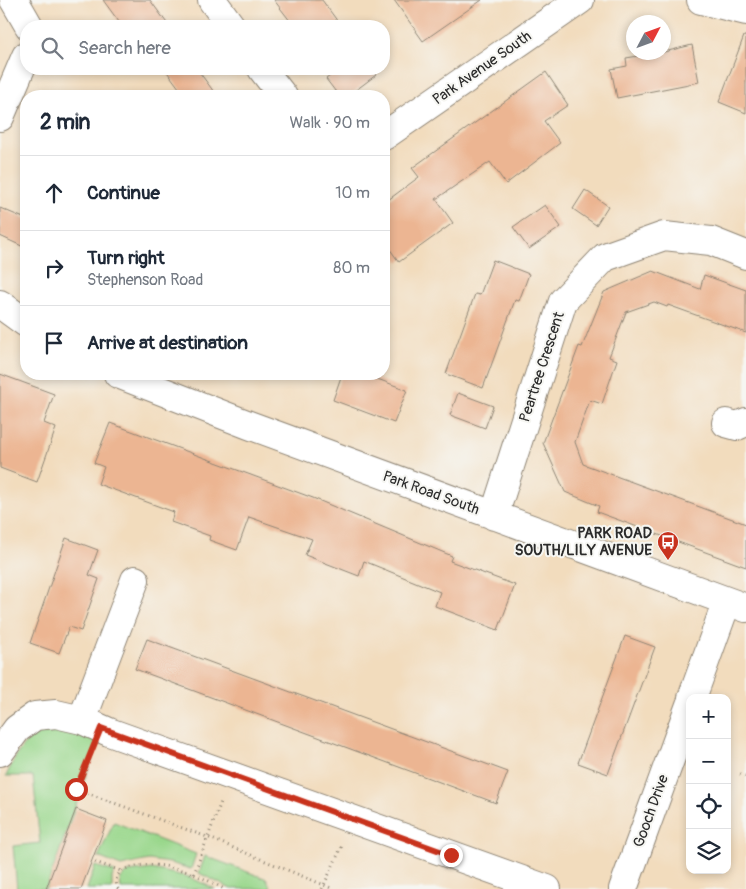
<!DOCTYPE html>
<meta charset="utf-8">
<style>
body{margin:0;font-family:Pangolin,sans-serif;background:#f6f6f7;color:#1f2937}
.controls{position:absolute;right:15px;bottom:15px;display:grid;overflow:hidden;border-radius:10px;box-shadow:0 2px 8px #0003}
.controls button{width:45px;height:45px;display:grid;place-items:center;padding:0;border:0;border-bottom:1px solid #e0e1e3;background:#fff;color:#1f2937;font:25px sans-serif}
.compass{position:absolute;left:626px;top:15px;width:45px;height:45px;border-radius:50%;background:#fff;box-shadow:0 2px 8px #0003;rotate:49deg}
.stop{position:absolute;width:15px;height:15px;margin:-11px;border:4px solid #c8321e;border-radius:50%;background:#fff}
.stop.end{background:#c8321e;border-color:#fff;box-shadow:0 1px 5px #0008}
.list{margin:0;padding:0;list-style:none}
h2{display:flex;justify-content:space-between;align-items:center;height:65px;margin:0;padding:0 20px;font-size:21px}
h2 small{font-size:16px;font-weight:400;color:#747a83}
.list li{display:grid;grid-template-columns:32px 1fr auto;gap:15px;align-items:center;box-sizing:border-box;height:75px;padding:0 20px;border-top:1px solid #e0e1e3}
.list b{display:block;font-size:19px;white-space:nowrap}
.list p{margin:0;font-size:16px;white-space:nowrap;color:#747a83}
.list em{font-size:16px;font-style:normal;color:#747a83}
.icon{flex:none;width:28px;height:28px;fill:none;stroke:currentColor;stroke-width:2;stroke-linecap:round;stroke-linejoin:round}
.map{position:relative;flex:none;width:746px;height:889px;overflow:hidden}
.search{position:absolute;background:#fff;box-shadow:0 2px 8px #0003;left:20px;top:20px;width:370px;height:55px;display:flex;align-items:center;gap:12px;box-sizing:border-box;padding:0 18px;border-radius:20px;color:#747a83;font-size:19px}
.panel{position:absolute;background:#fff;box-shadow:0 2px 8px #0003;left:20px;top:90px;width:370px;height:290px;border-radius:20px}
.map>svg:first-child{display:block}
.green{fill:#99d78b;stroke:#62815b}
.building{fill:#ecb592}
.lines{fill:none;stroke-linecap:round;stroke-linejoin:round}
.minor-casing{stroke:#8e8474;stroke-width:30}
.path{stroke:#8e8474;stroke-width:3;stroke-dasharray:1 4;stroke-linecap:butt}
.minor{stroke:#fff;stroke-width:28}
.route{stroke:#c8321e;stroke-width:6}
.labels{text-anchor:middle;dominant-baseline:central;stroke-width:4;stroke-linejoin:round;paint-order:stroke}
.street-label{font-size:15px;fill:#2b2b2b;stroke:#f6f6f2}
.poi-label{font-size:15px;font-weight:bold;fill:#2b2b2b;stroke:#f6f6f2;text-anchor:end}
</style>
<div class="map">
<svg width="746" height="889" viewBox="0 0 746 889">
<rect width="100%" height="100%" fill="#f6f6f2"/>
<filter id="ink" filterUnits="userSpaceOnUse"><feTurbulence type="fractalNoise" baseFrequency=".02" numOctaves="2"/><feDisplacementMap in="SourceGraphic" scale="10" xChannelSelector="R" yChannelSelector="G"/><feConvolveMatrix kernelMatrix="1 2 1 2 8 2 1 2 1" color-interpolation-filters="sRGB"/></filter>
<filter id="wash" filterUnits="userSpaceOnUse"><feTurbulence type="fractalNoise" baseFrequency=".0096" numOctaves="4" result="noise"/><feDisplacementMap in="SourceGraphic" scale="20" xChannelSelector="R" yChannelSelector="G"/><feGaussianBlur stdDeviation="1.12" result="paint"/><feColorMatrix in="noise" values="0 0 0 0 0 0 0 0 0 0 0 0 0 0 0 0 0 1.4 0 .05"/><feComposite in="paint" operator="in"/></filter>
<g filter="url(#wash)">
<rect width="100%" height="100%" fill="#f2dcbd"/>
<path class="green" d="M49,730L76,732L99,740L46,889H17L13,846L40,843L33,776H6C16,756 24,735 49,730Z
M114,822L196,854L191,869L170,863L149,860L121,866L98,857Z
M205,856L267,879L271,889H231L199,873Z
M95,866L115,872L112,877V889H87Z
M152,869L189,877L215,889H121L120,879L128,872Z"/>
<g id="blocks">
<path class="building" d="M103,0H150L169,26H122Z
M274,0H322L341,26H294Z
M394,0H482L423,41Z
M744,36H746V113L719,102Z
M692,45L699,82L617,98L611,69L627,66L626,58L664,52Z
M165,69H197L217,96H185Z
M325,69H372L376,75L348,96H339L326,79L330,76Z
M546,72L568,105L544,121L560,143L506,184L490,162L436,199L453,223L399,262L384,241V203L419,177L412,168Z
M585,190L608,206L596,225L573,209Z
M545,205L561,227L529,249L513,227Z
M0,208L26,219V248L0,236Z
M493,260L529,274L519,301L515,300L483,388L446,374L475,294L480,295Z
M653,271L700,289L704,275L746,290V333L668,305L667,307L654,302L626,312L609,357L617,360L602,404L590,400L575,442L583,464L746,524V567L597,512L599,506L565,492L543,443L579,346L582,347L604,292Z
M0,374L54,394L44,423L56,428L37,482L0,468Z
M342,374H364L407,390L394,423L333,400Z
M458,393L493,406L485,428L450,415Z
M110,423L313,498L452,556L450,561L515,585L498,630L435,606L440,592L364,561L359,576L305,555L312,539L249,517L237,550L209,540L210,536L171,522L174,512L98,484L104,467L94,463Z
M66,538L98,550L89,575L99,579L81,631L69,627L59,653L30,643Z
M625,636L655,647L608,774L578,763Z
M147,639L508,772L496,803L135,669Z
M76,809L107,821L81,889H46Z"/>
</g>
</g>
<g filter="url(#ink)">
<use href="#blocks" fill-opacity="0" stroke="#8e8474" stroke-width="1"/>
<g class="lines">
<g class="minor-casing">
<path id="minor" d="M14,0L29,26
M212,0L231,26
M701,0L746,11
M262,69L283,96
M0,117L26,56
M384,136L580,0
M0,304L26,323
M118,374L249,425L746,608
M726,423L737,426L746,422
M494,516L563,301L605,257L664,236L711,241L746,255
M692,698L727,601
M82,720L135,580
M0,752L17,729L35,716L56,714L82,720L109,732L547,889
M623,889L690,705"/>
</g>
<path class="path" d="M91,754L76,789L207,837L324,885L342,846
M740,774L746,776
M95,862L121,871
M194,874L221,802
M118,889C106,861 158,863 174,868C191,872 208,880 224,889
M322,889L324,885L333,889"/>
<use href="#minor" class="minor"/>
</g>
</g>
<g class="lines" filter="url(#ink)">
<path class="route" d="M76,789L101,728L451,855"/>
</g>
<defs>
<g id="bus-pin" transform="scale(1.125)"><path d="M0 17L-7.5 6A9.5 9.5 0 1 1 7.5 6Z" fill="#c8321e" stroke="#f6f6f2"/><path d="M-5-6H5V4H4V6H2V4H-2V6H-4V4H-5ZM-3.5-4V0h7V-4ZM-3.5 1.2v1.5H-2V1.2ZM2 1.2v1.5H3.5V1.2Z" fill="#fff"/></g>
</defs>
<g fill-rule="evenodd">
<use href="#bus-pin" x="668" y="542"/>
</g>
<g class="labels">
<g class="street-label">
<text transform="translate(482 68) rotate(-35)">Park Avenue South</text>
<text transform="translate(542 367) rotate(-72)">Peartree Crescent</text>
<text transform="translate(431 493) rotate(20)">Park Road South</text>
<text transform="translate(651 811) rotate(-70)">Gooch Drive</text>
</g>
<g class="poi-label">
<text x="652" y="533">PARK ROAD<tspan x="652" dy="17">SOUTH/LILY AVENUE</tspan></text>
</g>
</g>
</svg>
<div class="controls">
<button>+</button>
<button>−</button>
<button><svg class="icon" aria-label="locate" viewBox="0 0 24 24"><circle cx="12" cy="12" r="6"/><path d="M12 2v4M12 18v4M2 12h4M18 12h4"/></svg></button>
<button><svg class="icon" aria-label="layers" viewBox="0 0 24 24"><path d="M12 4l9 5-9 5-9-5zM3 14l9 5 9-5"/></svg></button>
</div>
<svg class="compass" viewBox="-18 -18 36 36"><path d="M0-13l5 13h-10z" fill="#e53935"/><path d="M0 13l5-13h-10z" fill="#747a83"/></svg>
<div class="stop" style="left:76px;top:789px"></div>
<div class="stop end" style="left:451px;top:855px"></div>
<div class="search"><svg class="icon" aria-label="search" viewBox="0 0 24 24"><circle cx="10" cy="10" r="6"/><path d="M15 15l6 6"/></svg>Search here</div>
<section class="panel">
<h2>2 min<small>Walk · 90 m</small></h2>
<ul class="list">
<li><svg class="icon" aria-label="ahead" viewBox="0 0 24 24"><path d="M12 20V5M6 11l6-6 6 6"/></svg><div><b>Continue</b></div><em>10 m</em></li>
<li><svg class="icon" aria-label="right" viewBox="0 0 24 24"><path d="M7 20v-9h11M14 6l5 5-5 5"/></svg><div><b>Turn right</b><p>Stephenson Road</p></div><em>80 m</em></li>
<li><svg class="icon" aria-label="arrive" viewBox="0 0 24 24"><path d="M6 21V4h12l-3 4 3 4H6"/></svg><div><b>Arrive at destination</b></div></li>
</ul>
</section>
</div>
